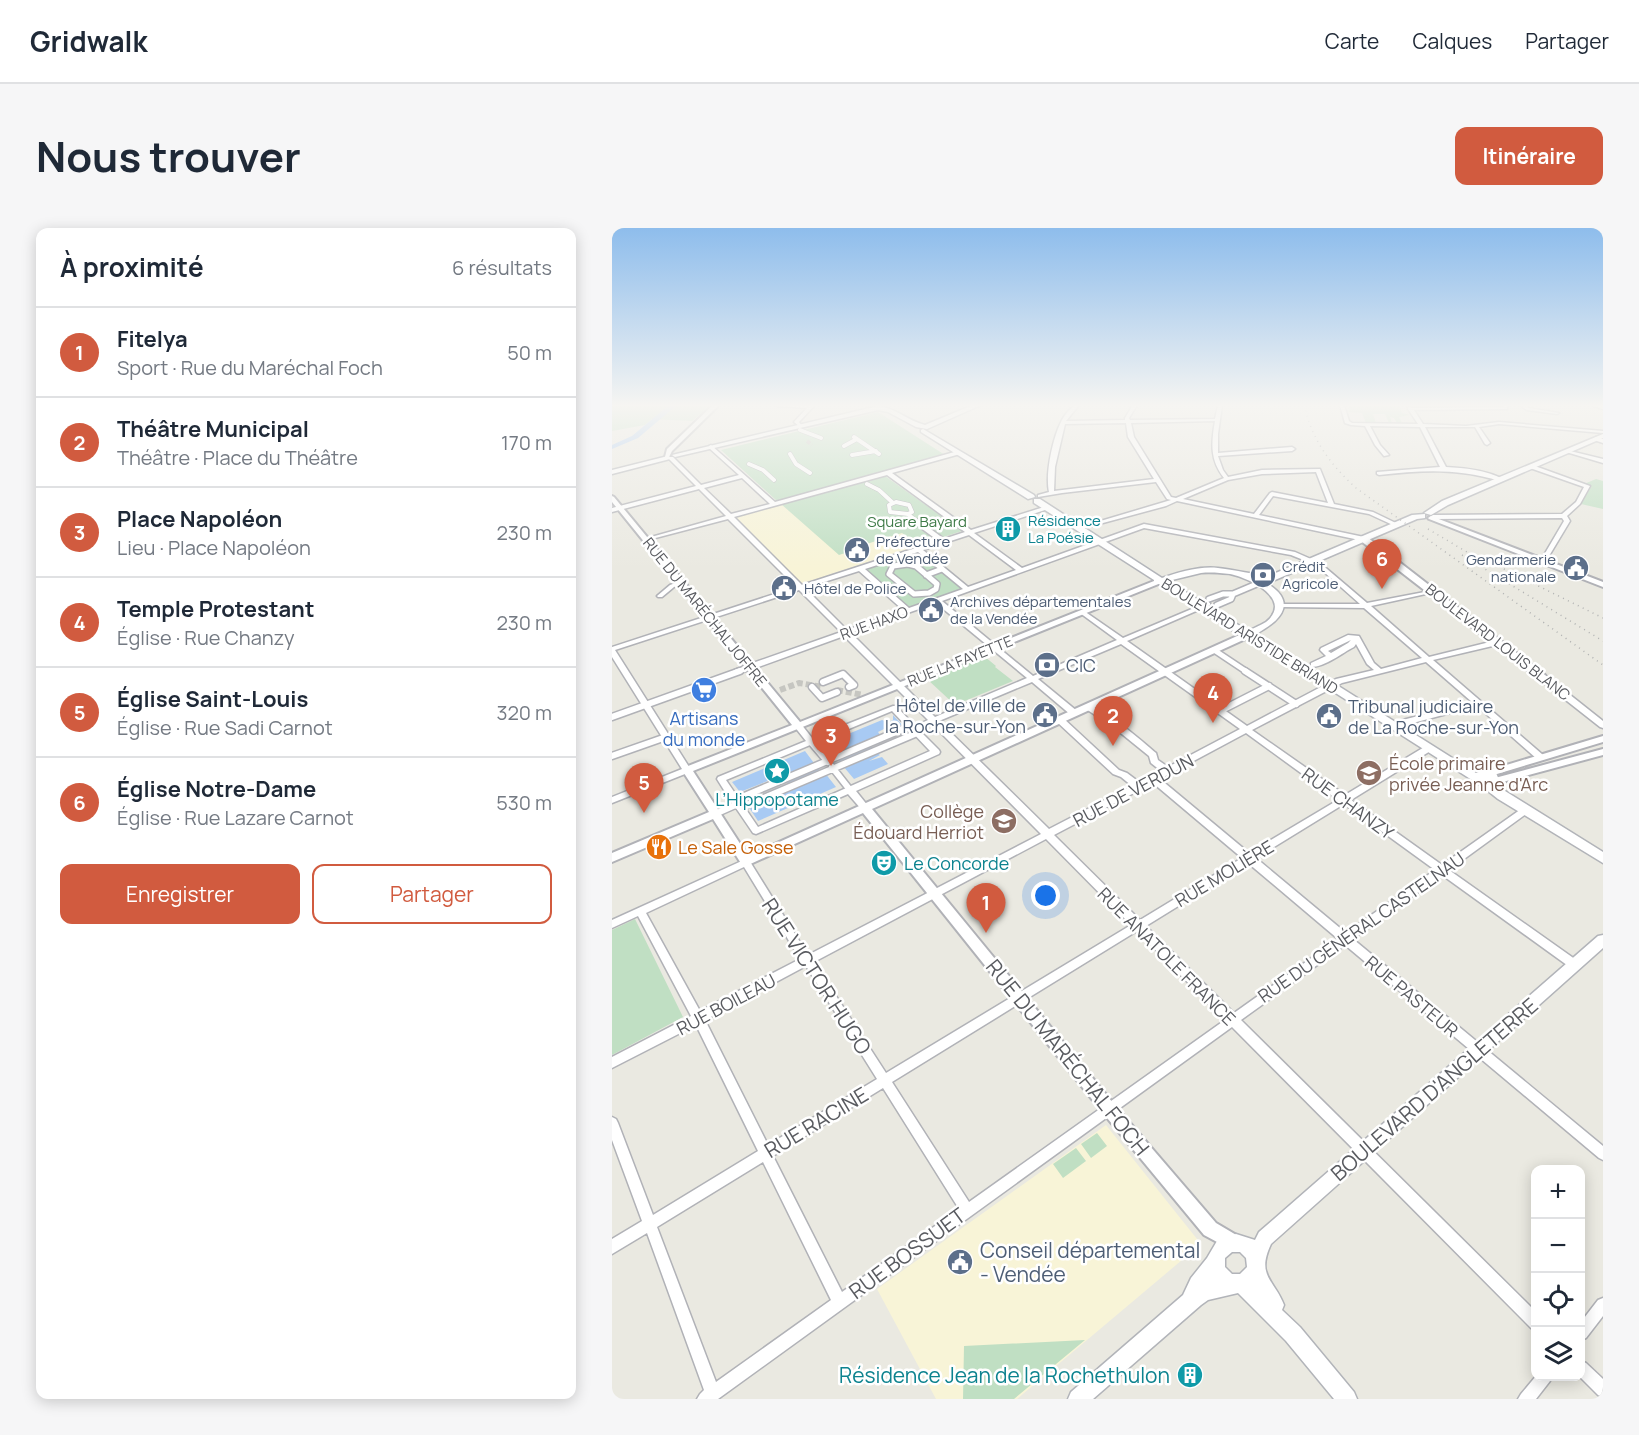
<!DOCTYPE html>
<html lang="fr">
<meta charset="utf-8">
<style>
body{margin:0;font-family:Manrope,sans-serif;background:#f6f6f7;color:#1f2937}
.controls{position:absolute;right:18px;bottom:18px;display:grid;overflow:hidden;border-radius:12px;box-shadow:0 3px 15px #0003}
.controls button{width:54px;height:54px;display:grid;place-items:center;padding:0;border:0;border-bottom:2px solid #e0e1e3;background:#fff;color:#1f2937;font:30px sans-serif}
.you{position:absolute;left:434px;top:668px;width:21px;height:21px;margin:-15px;border:4px solid #fff;border-radius:50%;background:#1a73e8;box-shadow:0 0 0 9px #1a73e833}
.badge{display:grid;place-items:center;width:39px;height:39px;border-radius:50%;background:#d15b3f;color:#fff;font-size:20px;font-weight:700}
.pin{position:absolute;translate:-50% -50px;filter:drop-shadow(0 2px 3px #0008)}
.pin::after{content:'';position:absolute;top:32px;width:21px;height:18px;background:inherit;clip-path:polygon(0 0,100% 0,50% 100%)}
.list{margin:0;padding:0;list-style:none}
h2{display:flex;justify-content:space-between;align-items:center;height:78px;margin:0;padding:0 24px;font-size:26px}
h2 small{font-size:20px;font-weight:400;color:#747a83}
.list li{display:grid;grid-template-columns:39px 1fr auto;gap:18px;align-items:center;box-sizing:border-box;height:90px;padding:0 24px;border-top:2px solid #e0e1e3}
.list b{display:block;font-size:22px;white-space:nowrap}
.list p{margin:0;font-size:20px;white-space:nowrap;color:#747a83}
.list em{font-size:20px;font-style:normal;color:#747a83}
.actions{display:flex;gap:12px;padding:18px 24px}
.actions a{flex:1;padding:14px 0;border:2px solid #d15b3f;border-radius:12px;text-align:center;font-size:21px;color:#d15b3f}
.actions .main{background:#d15b3f;color:#fff}
.icon{flex:none;width:33px;height:33px;fill:none;stroke:currentColor;stroke-width:2;stroke-linecap:round;stroke-linejoin:round}
.map{position:relative;flex:none;width:991px;height:1171px;overflow:hidden;border-radius:12px}
header{display:flex;align-items:center;gap:36px;box-sizing:border-box;height:84px;padding:0 30px;background:#fff;border-bottom:2px solid #e0e1e3}
header strong{font-size:28px}
nav{display:flex;gap:33px;margin-inline-start:auto;font-size:21px}
.intro{display:flex;align-items:center;justify-content:space-between;box-sizing:border-box;height:144px;padding:0 36px}
h1{margin:0;font-size:42px}
.button{padding:15px 27px;border-radius:12px;background:#d15b3f;color:#fff;font-size:21px;font-weight:700}
main{display:flex;gap:36px;padding:0 36px}
aside{flex:1;background:#fff;border-radius:12px;box-shadow:0 3px 15px #0003}
.map>svg:first-child{display:block}
.commercial{fill:#f8f4d7}
.green{fill:#c0dfc3}
.water{fill:#a8caf3}
.lines{fill:none;stroke-linecap:round;stroke-linejoin:round}
.pedestrian-tunnel-far1{stroke:#c6c6c1;stroke-width:4;stroke-dasharray:4 2;stroke-linecap:butt}
.pedestrian-tunnel{stroke:#c6c6c1;stroke-width:6;stroke-dasharray:6 3;stroke-linecap:butt}
.pedestrian-far2-casing{stroke:#b1b2b7;stroke-width:5}
.pedestrian-far1-casing{stroke:#b1b2b7;stroke-width:8}
.pedestrian-casing{stroke:#b1b2b7;stroke-width:9}
.minor-casing{stroke:#b1b2b7;stroke-width:3}
.tertiary-casing{stroke:#b1b2b7;stroke-width:4}
.secondary-casing{stroke:#b2b4b9;stroke-width:3}
.pedestrian-far2{stroke:#fff;stroke-width:4}
.pedestrian-far1{stroke:#fff;stroke-width:5}
.pedestrian{stroke:#fff;stroke-width:6}
.minor{fill:#fff;fill-rule:evenodd}
.tertiary{fill:#fff;fill-rule:evenodd}
.secondary{fill:#fff;fill-rule:evenodd}
.rail{stroke:#b1b2b2;stroke-width:1.5;stroke-dasharray:1 4.5;stroke-linecap:butt}
.labels{text-anchor:middle;dominant-baseline:central;stroke-width:5;stroke-linejoin:round;paint-order:stroke}
.far-culture-label{font-size:15px;fill:#0d838f;stroke:#fff;text-anchor:start}
.far-park-label{font-size:15px;fill:#3e7a47;stroke:#fff}
.far-service-label{font-size:15px;fill:#4e5e75;stroke:#fff;text-anchor:start}
.far-street-label{font-size:15px;fill:#595b60;stroke:#fff}
.service-label{font-size:18px;fill:#4e5e75;stroke:#fff;text-anchor:start}
.shop-label{font-size:18px;fill:#366cbe;stroke:#fff}
.education-label{font-size:18px;fill:#785e54;stroke:#fff;text-anchor:start}
.street-label{font-size:18px;fill:#595b60;stroke:#fff}
.culture-label{font-size:18px;fill:#0d838f;stroke:#fff}
.food-label{font-size:18px;fill:#c56008;stroke:#fff;text-anchor:start}
.near-street-label{font-size:21px;fill:#595b60;stroke:#fff}
.near-service-label{font-size:21px;fill:#4e5e75;stroke:#fff;text-anchor:start}
.near-culture-label{font-size:21px;fill:#0d838f;stroke:#fff;text-anchor:end}
</style>
<header>
<strong>Gridwalk</strong>
<nav><a>Carte</a><a>Calques</a><a>Partager</a></nav>
</header>
<div class="intro"><h1>Nous trouver</h1><a class="button">Itinéraire</a></div>
<main>
<aside>
<h2>À proximité<small>6 résultats</small></h2>
<ul class="list">
<li><span class="badge">1</span><div><b>Fitelya</b><p>Sport · Rue du Maréchal Foch</p></div><em>50 m</em></li>
<li><span class="badge">2</span><div><b>Théâtre Municipal</b><p>Théâtre · Place du Théâtre</p></div><em>170 m</em></li>
<li><span class="badge">3</span><div><b>Place Napoléon</b><p>Lieu · Place Napoléon</p></div><em>230 m</em></li>
<li><span class="badge">4</span><div><b>Temple Protestant</b><p>Église · Rue Chanzy</p></div><em>230 m</em></li>
<li><span class="badge">5</span><div><b>Église Saint-Louis</b><p>Église · Rue Sadi Carnot</p></div><em>320 m</em></li>
<li><span class="badge">6</span><div><b>Église Notre-Dame</b><p>Église · Rue Lazare Carnot</p></div><em>530 m</em></li>
</ul>
<div class="actions"><a class="main">Enregistrer</a><a>Partager</a></div>
</aside>
<div class="map">
<svg width="991" height="1171" viewBox="0 0 991 1171">
<rect width="100%" height="100%" fill="#eae9e1"/>
<path class="commercial" d="M232,259L307,317L189,356L124,289Z
M494,897L589,1016L405,1171H324L265,1061Z"/>
<path class="green" d="M0,177H99L80,193L40,191L33,197L0,203Z
M736,177H786L790,185L798,187L787,189L790,195H785L782,190L778,189L780,195H777L773,186H761L764,195H754L750,185L736,184L738,182Z
M266,184L333,227L165,273L109,222Z
M273,248L350,303L307,317L290,305L235,322L236,324L227,327L169,276Z
M984,251L991,253V281L969,276L979,259L972,256Z
M304,324L350,361L298,380L254,341Z
M372,428L384,438L383,439L401,453L343,477L315,451Z
M23,691L71,789L0,827V702Z
M485,905L495,918L479,930L469,916Z
M464,920L474,933L451,950L441,936Z
M473,1112L402,1171H351L352,1118Z"/>
<path class="water" d="M57,177H65L26,210L0,221V217L20,208Z
M281,487L292,499L276,505L272,501L266,504L269,508L258,516L262,521L229,535L212,516L270,492L277,494L281,492Z
M193,523L208,543L177,556L170,549L174,540H171L163,550L128,564L120,554Z
M264,524L268,527L257,533L270,529L276,536L242,551L231,538Z
M213,545L224,559L146,593L136,578Z"/>
<g class="lines">
<path class="pedestrian-tunnel-far1" d="M195,213L200,217"/>
<path class="pedestrian-tunnel" d="M168,462L187,455L211,459
M225,462L251,467"/>
<g class="pedestrian-far2-casing">
<path id="pedestrian-far2" d="M188,202L209,210
M242,209L267,226
M232,218L245,211
M178,226L184,236L198,245
M240,227L264,223
M137,236L151,242L162,252
M255,256L267,262L280,274
M284,274L297,277L300,284L296,286L278,284L277,277Z
M296,286L306,295"/>
</g>
<g class="pedestrian-far1-casing">
<path id="pedestrian-far1" d="M305,294L328,311
M296,336L304,338L325,356L324,361L317,365L302,366L277,346L281,338Z
M314,347L330,341
M273,362L289,357
M621,366L647,355
M597,371L611,366H621L619,371L605,377
M602,422L635,444
M124,444L138,439"/>
</g>
<g class="pedestrian-casing">
<path id="pedestrian" d="M633,443L684,476
M211,454L231,446L242,457L237,459
M200,459L210,470L225,464
M608,483L657,458
M0,489L128,443
M199,514L216,534
M0,528L54,509
M220,539L238,562
M123,572L298,498
M128,580L305,505"/>
</g>
<g class="minor-casing">
<path id="minor" d="M163,177H201L202,178L187,194L190,198L188,199L182,194L195,180L165,178Z
M463,177H467L454,193L513,192V190L521,177H525L517,190L518,192L603,191L606,177H610L606,206V225L680,219L683,221L680,223L606,228L611,242L616,249L650,242L708,241L722,276L761,284L788,297L783,298L757,286L661,268L647,287L752,309L755,311L752,313L565,273L554,278L465,302V300L559,272L555,271L544,254L450,265L426,269V267L437,264C433,245 441,209 450,192C453,186 458,181 463,177ZM603,193C599,216 598,232 612,250L564,270L559,269L522,209L519,195ZM514,195L516,209L542,251L442,263L443,239L453,196ZM704,244L716,275L660,264L658,265L642,286L571,271L616,252L650,246Z
M728,177H732L737,193L740,195L806,196L796,181L795,178L800,180L891,179L892,177H896L895,181H893L802,182L811,196L854,198L887,194L991,203V205L887,196L867,199L878,215L875,217L873,216L863,199H813L834,239C853,240 874,242 891,251L888,253C845,240 811,242 767,247L765,246V244L828,239L808,199L758,198L768,217L777,227L772,228L763,217L753,198L739,197L733,195Z
M912,177H916L915,179L916,180L947,185L945,186L915,182L910,179Z
M981,177L991,178V181L981,178Z
M984,209L991,211V215L982,212L981,211Z
M99,217L163,274L346,223L349,225L348,226L280,245L359,302L432,279H436V281L362,305L410,340L532,296L683,324L708,335L755,375L823,362V364L759,378L817,429L886,412H889V416L821,432L931,527L932,529L931,531H925L865,478L782,500L779,499L778,497L779,495L860,474L814,434L730,455L640,502L733,567L814,518H820L821,520L820,522L739,572L830,637L912,579H918L919,581L918,583L837,642L967,734L968,737L967,740L963,741L959,740L830,647L741,711L991,918V932L987,930L733,717L629,792L924,1084V1102L919,1100L620,799L106,1171H85L88,1166L92,1162L35,1005L0,1026V1011L30,993L0,912V889L4,891L6,895L41,987L146,923L84,797L0,840V829L79,788L26,688L0,700V692L134,631L137,632L196,727L429,606L320,496L307,502L327,522L328,524L327,526L244,563L256,578L257,580L256,582H250L236,566L144,606L141,605L124,580L106,588H100L98,586L100,584L120,575L105,551L106,549L194,513L182,498L183,496H189L200,510L281,478H284L303,498L316,492L232,408L141,441H135V437L229,404L187,362L3,422L79,542L78,544L0,575V569L70,541L0,429V419L184,359L116,291L32,313V311L114,288L87,261L0,284V280L84,258L57,231V229H61L89,257L127,247L97,220V218ZM275,247L353,304L190,357L122,289ZM130,250L158,276L119,286L92,260ZM532,300L679,327L704,337L748,376H669L666,378L667,379L752,380L810,430L769,441L762,435L747,408L736,407L709,420L708,422L714,428L699,435V439C713,439 730,425 742,419L744,416L755,436L762,442L724,451L635,498L515,413L598,377V375H594L511,410L472,383H468V385L505,412L421,448L330,373ZM357,307L404,342L356,359L311,322ZM306,324L351,361L297,380L253,341ZM247,343L291,382L235,402L193,360ZM324,375L415,450L323,489L239,405ZM739,412L736,415L719,425L716,423ZM509,416L628,501L556,539L546,532L544,525C531,514 489,477 474,477L473,479L474,481L500,498L537,528L539,535L549,543L527,554L515,545L507,542L451,490H445L444,492L445,494L501,546L509,549L520,558L437,601L327,493L420,454L459,487H465L466,485L465,483L426,451ZM280,483L318,523L146,599L114,552ZM634,505L726,572L637,625L548,551ZM541,555L630,630L528,692L442,607ZM732,576L823,642L734,705L644,630ZM434,611L519,697L274,845L202,734ZM636,635L726,711L622,785L534,698ZM132,639L188,731L88,783L34,685ZM525,703L613,792L357,974L280,854ZM194,738L265,851L156,917L93,792ZM271,860L347,981L230,1064L161,928ZM151,934L219,1072L104,1154L45,999Z
M954,222L991,231V235L954,224Z
M920,237L978,258L968,276L955,288L958,293L937,328L930,334L925,333L932,327L952,293L950,290L821,291L818,289L821,287L950,286L964,274L972,259L918,240L917,239Z
M69,353L72,355L62,359L50,369H46L45,368L58,357Z
M927,447H933L991,493V500L988,499L927,451Z
M991,1070V1088L974,1110L969,1112V1094L986,1072Z
M969,1133L974,1135L991,1151V1170L986,1167L967,1148H969Z
M924,1148H940L938,1153L924,1171H906L909,1166Z"/>
</g>
<g class="tertiary-casing">
<path id="tertiary" d="M101,177H107L60,223L57,229H53L55,221Z
M0,268L2,269L188,494L542,353L549,355L81,543L136,628L634,404H640V408L260,581L501,875L604,995L626,1008L628,1014L626,1020L620,1022L592,1007L491,885L251,585L134,638L130,637L101,591L0,634V625L97,584L70,542L71,540L180,497L0,274Z
M819,288L991,354V359L817,291L816,290Z
M749,309H755L933,447V451H927L749,313Z
M991,508V514L875,549L870,546L871,544Z
M991,521V527L883,556L878,553L879,551Z"/>
</g>
<g class="secondary-casing">
<path id="secondary" d="M361,177H369L315,201L304,199L276,184L266,182L63,229L60,227L266,178C284,180 296,193 313,197Z
M311,201L422,267L423,269L416,271L309,204V202Z
M991,206V210L836,277L819,287L812,285L830,273Z
M56,228L58,229V231L0,246V242Z
M422,271H428L550,350C568,344 587,338 606,340C626,342 639,347 659,347L800,287L813,286V290L805,291L663,352L651,353C686,372 672,391 644,406L864,545L872,542L884,545L888,554L885,558L991,624V635L886,571L871,559L634,408L623,404L547,356H542V352L422,275ZM589,345C599,344 608,345 618,346C637,350 682,371 654,394C649,397 642,400 636,403L556,353Z
M991,707V720L659,1016C644,1048 662,1051 672,1077L670,1082L688,1099L742,1164L745,1171H722L674,1113L626,1065L596,1072L589,1077L481,1171H456L459,1164L571,1067L579,1050L595,1030L605,1013L624,1006L643,1012L647,1004L986,708ZM620,1024H628L634,1030L635,1039L628,1046H620L613,1039V1030Z"/>
</g>
<use href="#pedestrian-far2" class="pedestrian-far2"/>
<use href="#pedestrian-far1" class="pedestrian-far1"/>
<use href="#pedestrian" class="pedestrian"/>
<use href="#minor" class="minor"/>
<use href="#tertiary" class="tertiary"/>
<use href="#secondary" class="secondary"/>
<path class="rail" d="M692,177C700,212 718,236 744,260L991,437
M816,301L860,327
M850,327L991,413
M882,336L991,390"/>
</g>
<linearGradient id="sky" x2="0" y2="1"><stop stop-color="#8ebdec"/><stop offset="0.52" stop-color="#f6f5f2"/><stop offset="1" stop-color="#f6f5f2" stop-opacity="0"/></linearGradient>
<rect width="991" height="341" fill="url(#sky)"/>
<defs>
<g id="building-disc" transform="scale(1.35)"><circle r="9.5" fill="#0f9aa8" stroke="#fff"/><path d="M-4-6H4V6H1V3H-1V6H-4ZM-2.5-4.3h1.7v1.8h-1.7ZM.8-4.3h1.7v1.8H.8ZM-2.5-1h1.7V.8h-1.7ZM.8-1h1.7V.8H.8Z" fill="#fff"/></g>
<g id="civic-disc" transform="scale(1.35)"><circle r="9.5" fill="#5c6f8a" stroke="#fff"/><path d="M-.6-6.5H3V-4.5H.6V-3L4-1V1h2V6H-6V1h2V-1L-.6-3ZM-1.2 2.5V6h2.4V2.5Z" fill="#fff"/></g>
<g id="bank-disc" transform="scale(1.35)"><circle r="9.5" fill="#5c6f8a" stroke="#fff"/><path d="M-6-4H6V4H-6ZM0-2.3a2.3 2.3 0 1 0 0 4.6a2.3 2.3 0 1 0 0-4.6Z" fill="#fff"/></g>
<g id="supermarket-disc" transform="scale(1.35)"><circle r="9.5" fill="#3f7fe0" stroke="#fff"/><path d="M-6-5.5h2.5l.6 2H6L4.5 2H-2.5L-4.4-4H-6ZM-1.5 3.2a1.3 1.3 0 1 0 .1 0ZM3 3.2a1.3 1.3 0 1 0 .1 0Z" fill="#fff"/></g>
<g id="sight-disc" transform="scale(1.35)"><circle r="9.5" fill="#0f9aa8" stroke="#fff"/><path d="M0-6L1.8-2.2L6-1.7L2.9 1.2L3.7 5.4L0 3.3L-3.7 5.4L-2.9 1.2L-6-1.7L-1.8-2.2Z" fill="#fff"/></g>
<g id="school-disc" transform="scale(1.35)"><circle r="9.5" fill="#8d6e63" stroke="#fff"/><path d="M0-5L7-2L0 1L-7-2ZM-4 1L0 2.5L4 1V4Q0 6-4 4Z" fill="#fff"/></g>
<g id="restaurant-disc" transform="scale(1.35)"><circle r="9.5" fill="#e8710a" stroke="#fff"/><path d="M-5-6h1v4h1v-4h1v4h1v-4h1v5L-1.5 .5V6h-2V.5L-5-1ZM5-6V6H3V1.5H1.5Q1.5-4 5-6Z" fill="#fff"/></g>
<g id="theatre-disc" transform="scale(1.35)"><circle r="9.5" fill="#0f9aa8" stroke="#fff"/><path d="M-5-5.5Q0-4 5-5.5V0Q5 5 0 6Q-5 5-5 0ZM-3.3-2.5H-1v1.5H-3.3ZM1-2.5H3.3v1.5H1ZM-2.8 1Q0 5.5 2.8 1Z" fill="#fff"/></g>
</defs>
<g fill-rule="evenodd">
<use href="#building-disc" x="396" y="301"/>
<use href="#civic-disc" x="245" y="322"/>
<use href="#civic-disc" x="964" y="340"/>
<use href="#bank-disc" x="651" y="347"/>
<use href="#civic-disc" x="172" y="360"/>
<use href="#civic-disc" x="319" y="382"/>
<use href="#bank-disc" x="435" y="437"/>
<use href="#supermarket-disc" x="92" y="462"/>
<use href="#civic-disc" x="433" y="487"/>
<use href="#civic-disc" x="717" y="488"/>
<use href="#sight-disc" x="165" y="543"/>
<use href="#school-disc" x="757" y="545"/>
<use href="#school-disc" x="392" y="593"/>
<use href="#restaurant-disc" x="47" y="619"/>
<use href="#theatre-disc" x="272" y="635"/>
<use href="#civic-disc" x="348" y="1034"/>
<use href="#building-disc" x="578" y="1147"/>
</g>
<g class="labels">
<g class="far-culture-label">
<text x="416" y="292">Résidence<tspan x="416" dy="17">La Poésie</tspan></text>
</g>
<g class="far-park-label">
<text x="305" y="293">Square Bayard</text>
</g>
<g class="far-service-label">
<text x="264" y="313">Préfecture<tspan x="264" dy="17">de Vendée</tspan></text>
<text x="944" y="331" text-anchor="end">Gendarmerie<tspan x="944" dy="17">nationale</tspan></text>
<text x="670" y="338">Crédit<tspan x="670" dy="17">Agricole</tspan></text>
<text x="192" y="360">Hôtel de Police</text>
<text x="338" y="373">Archives départementales<tspan x="338" dy="17">de la Vendée</tspan></text>
</g>
<g class="far-street-label">
<text transform="translate(93 384) rotate(51)">RUE DU MARÉCHAL JOFFRE</text>
<text transform="translate(262 395) rotate(-20)">RUE HAXO</text>
<text transform="translate(638 408) rotate(32)">BOULEVARD ARISTIDE BRIAND</text>
<text transform="translate(886 414) rotate(38)">BOULEVARD LOUIS BLANC</text>
<text transform="translate(348 433) rotate(-22)">RUE LA FAYETTE</text>
</g>
<g class="service-label">
<text x="454" y="437">CIC</text>
<text x="414" y="477" text-anchor="end">Hôtel de ville de<tspan x="414" dy="21">la Roche-sur-Yon</tspan></text>
<text x="736" y="478">Tribunal judiciaire<tspan x="736" dy="21">de La Roche-sur-Yon</tspan></text>
</g>
<g class="shop-label">
<text x="92" y="490">Artisans<tspan x="92" dy="21">du monde</tspan></text>
</g>
<g class="education-label">
<text x="777" y="535">École primaire<tspan x="777" dy="21">privée Jeanne d'Arc</tspan></text>
<text x="372" y="583" text-anchor="end">Collège<tspan x="372" dy="21">Édouard Herriot</tspan></text>
</g>
<g class="street-label">
<text transform="translate(521 562) rotate(-28)">RUE DE VERDUN</text>
<text transform="translate(736 575) rotate(36)">RUE CHANZY</text>
<text transform="translate(612 645) rotate(-31)">RUE MOLIÈRE</text>
<text transform="translate(749 699) rotate(-35)">RUE DU GÉNÉRAL CASTELNAU</text>
<text transform="translate(555 728) rotate(45)">RUE ANATOLE FRANCE</text>
<text transform="translate(800 768) rotate(40)">RUE PASTEUR</text>
<text transform="translate(114 776) rotate(-28)">RUE BOILEAU</text>
</g>
<g class="culture-label">
<text x="165" y="571">L’Hippopotame</text>
<text x="292" y="635" text-anchor="start">Le Concorde</text>
</g>
<g class="food-label">
<text x="66" y="619">Le Sale Gosse</text>
</g>
<g class="near-street-label">
<text transform="translate(205 748) rotate(57)">RUE VICTOR HUGO</text>
<text transform="translate(456 829) rotate(51)">RUE DU MARÉCHAL FOCH</text>
<text transform="translate(822 861) rotate(-41)">BOULEVARD D'ANGLETERRE</text>
<text transform="translate(204 894) rotate(-31)">RUE RACINE</text>
<text transform="translate(295 1025) rotate(-36)">RUE BOSSUET</text>
</g>
<g class="near-service-label">
<text x="368" y="1022">Conseil départemental<tspan x="368" dy="24">- Vendée</tspan></text>
</g>
<g class="near-culture-label">
<text x="558" y="1147">Résidence Jean de la Rochethulon</text>
</g>
</g>
</svg>
<div class="controls">
<button>+</button>
<button>−</button>
<button><svg class="icon" aria-label="locate" viewBox="0 0 24 24"><circle cx="12" cy="12" r="6"/><path d="M12 2v4M12 18v4M2 12h4M18 12h4"/></svg></button>
<button><svg class="icon" aria-label="layers" viewBox="0 0 24 24"><path d="M12 4l9 5-9 5-9-5zM3 14l9 5 9-5"/></svg></button>
</div>
<div class="you"></div>
<div class="pin badge" style="left:374px;top:705px">1</div>
<div class="pin badge" style="left:501px;top:518px">2</div>
<div class="pin badge" style="left:219px;top:538px">3</div>
<div class="pin badge" style="left:601px;top:495px">4</div>
<div class="pin badge" style="left:32px;top:585px">5</div>
<div class="pin badge" style="left:770px;top:361px">6</div>
</div>
</main>
